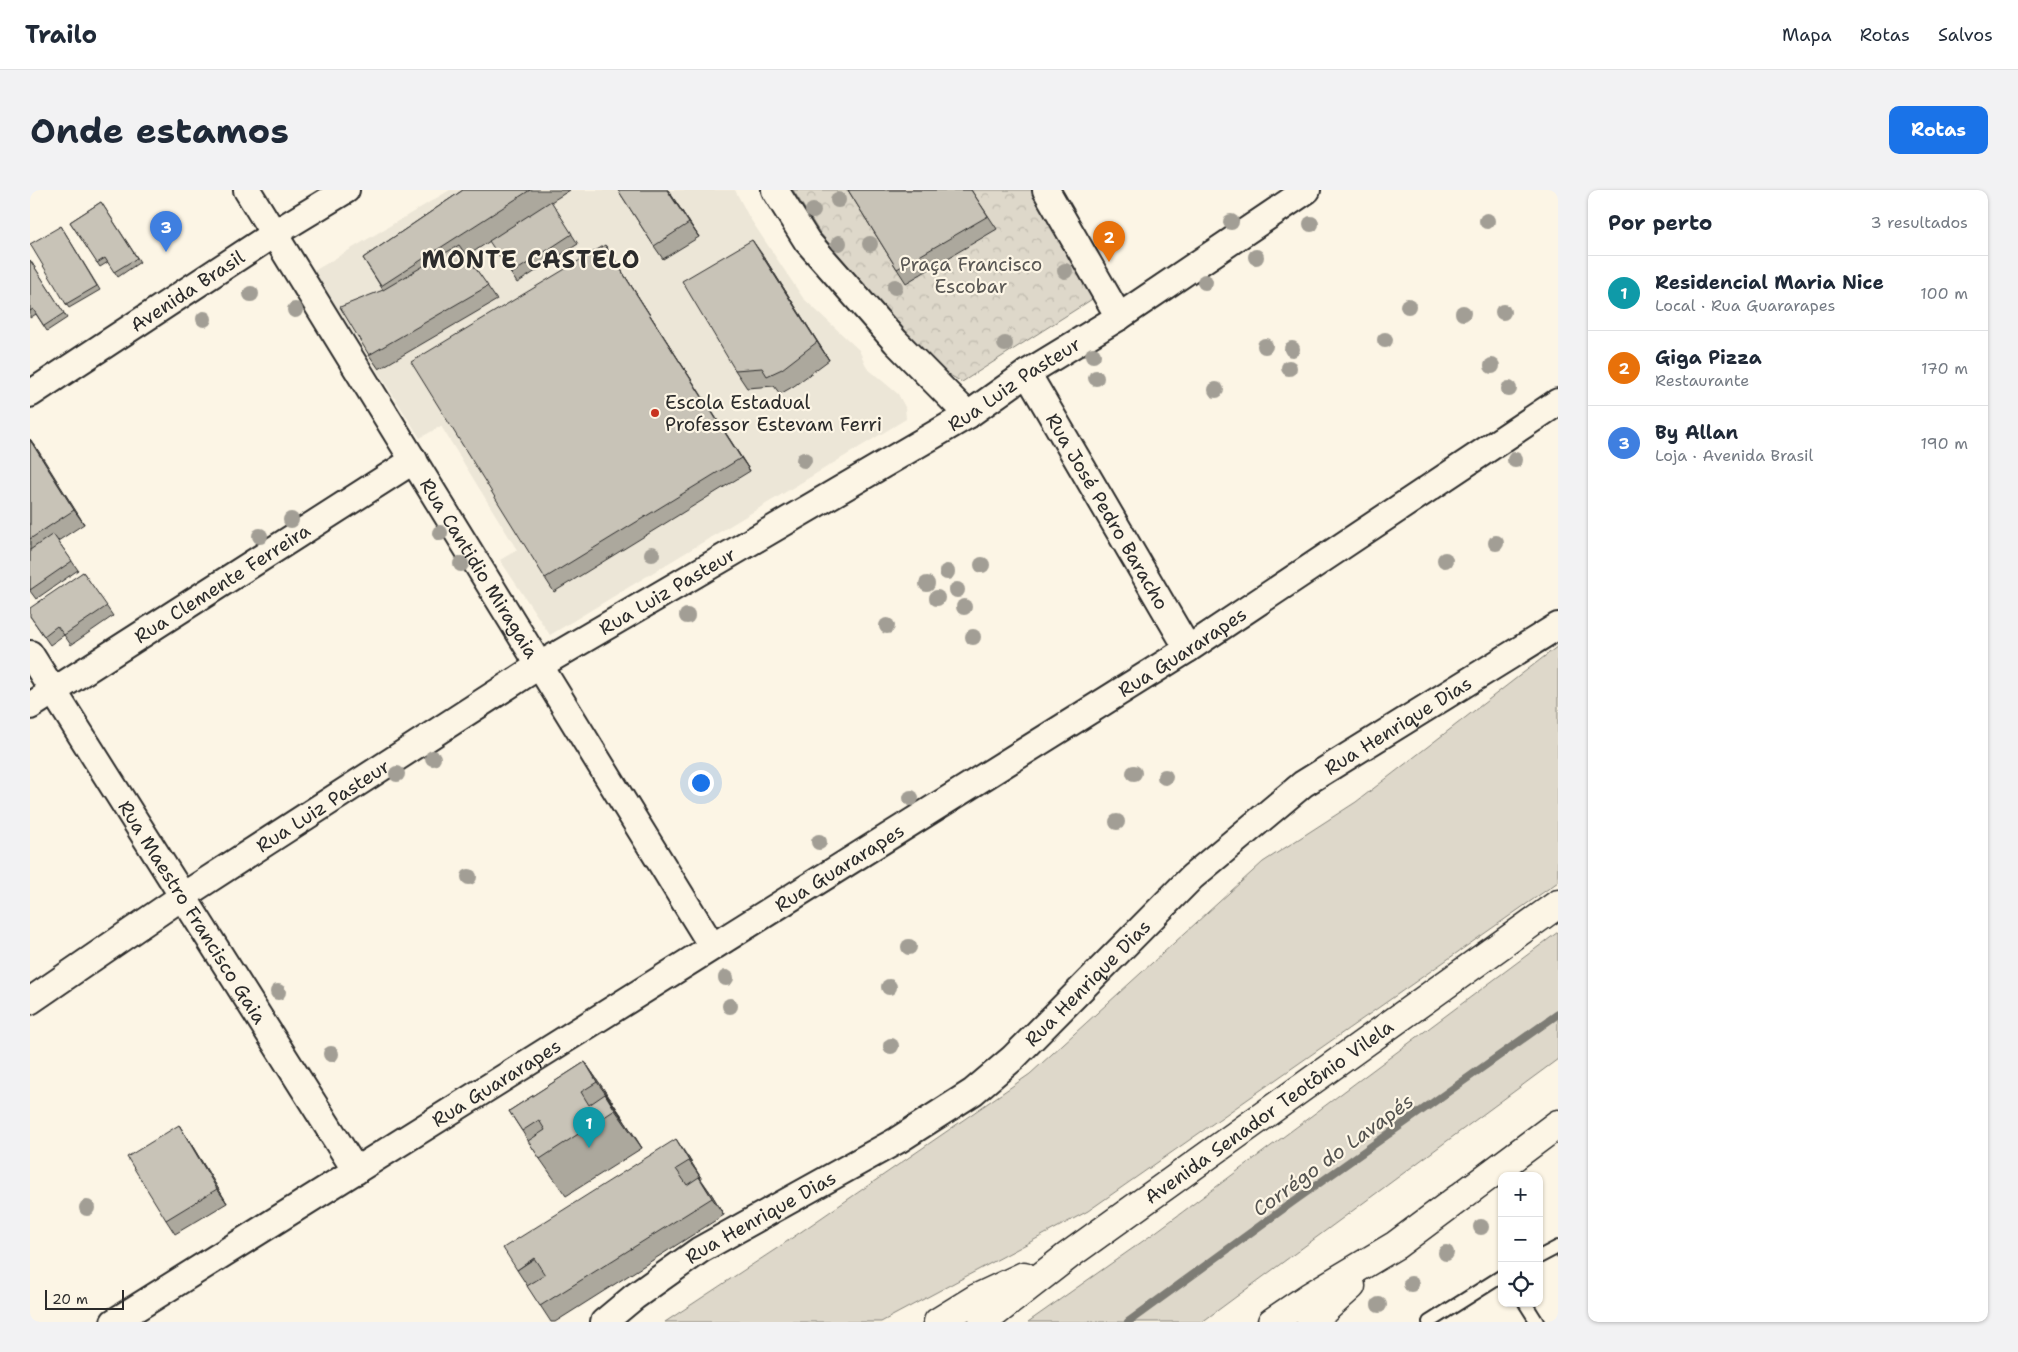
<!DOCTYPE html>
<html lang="pt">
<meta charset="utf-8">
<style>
body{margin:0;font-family:"Shantell Sans",sans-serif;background:#f2f2f3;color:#1f2937}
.controls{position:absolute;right:15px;bottom:15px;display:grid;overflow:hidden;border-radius:10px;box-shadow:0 1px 4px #0004}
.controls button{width:45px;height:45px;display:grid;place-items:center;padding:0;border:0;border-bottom:1px solid #e0e1e3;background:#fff;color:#1f2937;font:25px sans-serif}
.scale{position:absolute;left:15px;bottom:12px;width:79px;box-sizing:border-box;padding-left:5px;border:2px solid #2b2b2b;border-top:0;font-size:14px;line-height:18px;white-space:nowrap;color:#2b2b2b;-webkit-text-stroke:4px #fcf5e5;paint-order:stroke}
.you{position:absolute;left:670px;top:592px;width:18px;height:18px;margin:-12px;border:4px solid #fff;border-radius:50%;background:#1a73e8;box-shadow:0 0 0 8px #1a73e833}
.badge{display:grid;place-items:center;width:32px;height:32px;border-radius:50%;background:#1a73e8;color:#fff;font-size:16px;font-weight:700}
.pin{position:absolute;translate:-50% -41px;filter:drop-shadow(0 1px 2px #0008)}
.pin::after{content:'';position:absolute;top:26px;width:18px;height:15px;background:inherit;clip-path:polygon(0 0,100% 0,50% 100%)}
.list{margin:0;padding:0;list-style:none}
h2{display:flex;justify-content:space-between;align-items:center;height:65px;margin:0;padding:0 20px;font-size:21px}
h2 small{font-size:16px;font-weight:400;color:#747a83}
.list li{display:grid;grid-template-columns:32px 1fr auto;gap:15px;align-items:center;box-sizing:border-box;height:75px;padding:0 20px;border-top:1px solid #e0e1e3}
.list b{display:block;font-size:19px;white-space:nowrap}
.list p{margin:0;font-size:16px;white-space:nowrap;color:#747a83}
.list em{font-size:16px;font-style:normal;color:#747a83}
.icon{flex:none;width:28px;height:28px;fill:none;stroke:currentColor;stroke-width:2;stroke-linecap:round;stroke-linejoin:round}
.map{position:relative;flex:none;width:1528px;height:1132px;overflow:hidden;border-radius:10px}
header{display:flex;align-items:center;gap:30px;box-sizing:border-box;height:70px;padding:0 25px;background:#fff;border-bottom:1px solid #e0e1e3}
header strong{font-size:24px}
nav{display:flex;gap:28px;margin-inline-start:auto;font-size:18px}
.intro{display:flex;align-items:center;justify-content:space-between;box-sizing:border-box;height:120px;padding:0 30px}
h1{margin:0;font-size:35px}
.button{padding:12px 22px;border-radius:10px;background:#1a73e8;color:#fff;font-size:18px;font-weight:700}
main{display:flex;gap:30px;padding:0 30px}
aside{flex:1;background:#fff;border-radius:10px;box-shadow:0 1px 4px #0004}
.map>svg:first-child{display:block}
.built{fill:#ece6d7}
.green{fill:#ded8ca;stroke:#84827a}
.park{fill:url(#park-crowns);stroke:#84827a}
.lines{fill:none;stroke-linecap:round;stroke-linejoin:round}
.stream{stroke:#7d7b74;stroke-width:8}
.lane-casing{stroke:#2b2b2b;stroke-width:16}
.street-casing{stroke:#2b2b2b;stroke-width:30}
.highway-casing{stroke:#2b2b2b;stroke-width:31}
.lane{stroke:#fcf5e5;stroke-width:12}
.street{stroke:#fcf5e5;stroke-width:26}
.highway{stroke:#fcf5e5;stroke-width:28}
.tree{fill:#a29e95}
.wall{fill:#aca89d;stroke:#2b2b2b}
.shaded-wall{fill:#8c8880;stroke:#2b2b2b}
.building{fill:#c8c3b7;stroke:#2b2b2b}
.poi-dot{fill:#c8321e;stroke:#fcf5e5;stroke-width:2}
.labels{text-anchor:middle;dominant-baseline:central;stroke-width:4.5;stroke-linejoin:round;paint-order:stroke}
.park-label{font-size:19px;fill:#585653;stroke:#fcf5e5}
.street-label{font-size:19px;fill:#2b2b2b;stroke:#fcf5e5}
.poi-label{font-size:19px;fill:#2b2b2b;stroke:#fcf5e5;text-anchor:start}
.water-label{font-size:20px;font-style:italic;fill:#545350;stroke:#fcf5e5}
.district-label{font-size:24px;font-weight:bold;letter-spacing:1px;fill:#2b2b2b;stroke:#fcf5e5}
</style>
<header>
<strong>Trailo</strong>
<nav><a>Mapa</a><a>Rotas</a><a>Salvos</a></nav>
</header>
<div class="intro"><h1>Onde estamos</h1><a class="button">Rotas</a></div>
<main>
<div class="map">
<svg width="1528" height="1132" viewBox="0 0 1528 1132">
<defs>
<pattern id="park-crowns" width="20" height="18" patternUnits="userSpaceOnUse" patternTransform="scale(1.25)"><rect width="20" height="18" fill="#ded8ca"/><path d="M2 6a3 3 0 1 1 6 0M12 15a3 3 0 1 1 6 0" fill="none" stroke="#bfbaae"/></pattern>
</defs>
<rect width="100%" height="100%" fill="#fcf5e5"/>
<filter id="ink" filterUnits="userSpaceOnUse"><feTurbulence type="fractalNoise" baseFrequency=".02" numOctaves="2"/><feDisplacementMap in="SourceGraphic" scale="10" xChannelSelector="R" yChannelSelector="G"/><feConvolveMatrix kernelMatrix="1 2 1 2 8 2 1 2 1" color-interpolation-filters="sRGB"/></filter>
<g filter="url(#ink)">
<path class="built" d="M420,0H705L719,27L773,108L829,160L837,178L868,204L875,217L876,229L520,445L470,370L487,360L411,236L390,248L284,81Z"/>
<path class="green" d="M1528,456V692L1058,1021L851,1132H635L746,1059L1000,884L1233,672L1326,612Z
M1528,742V869L1172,1132H998L1123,1044Z"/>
<path class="park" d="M763,0H1002L1067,106L932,192L907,178L790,43Z"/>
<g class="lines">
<path class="stream" d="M1098,1132L1264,1011L1528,824"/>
<g class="lane-casing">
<path id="lane" d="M1509,1067L1528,1057
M1495,1113L1507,1132
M1399,1132L1472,1086"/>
</g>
<g class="street-casing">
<g id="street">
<path id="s1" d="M217,0L682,756"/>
<path d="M745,0L777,51L866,152L938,225"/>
<path d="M1016,0L1089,127"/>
<path id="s2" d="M997,183L1158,459"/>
<path id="s3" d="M0,204L245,43L316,0"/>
<path id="s4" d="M0,464L326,981"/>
<path id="s5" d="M0,516L384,270"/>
<path id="s6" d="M0,811L153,706L510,475L938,225L997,183L1089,127L1277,0"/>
<path id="s7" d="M84,1132L1158,459L1528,212"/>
<path id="s8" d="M574,1132L604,1107L670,1060L868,950L943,902L983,868L1162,687L1273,594L1528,436"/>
</g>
</g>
<g class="highway-casing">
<g id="highway">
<path d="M908,1132L947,1108L994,1086"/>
<path id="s9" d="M953,1132L1039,1065L1528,714"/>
<path d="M1242,1132L1279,1107L1366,1055L1528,934"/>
<path d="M1281,1132L1321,1096"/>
</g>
</g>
<use href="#lane" class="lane"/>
<use href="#street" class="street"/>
<use href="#highway" class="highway"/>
</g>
<g class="tree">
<circle cx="808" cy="10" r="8"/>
<circle cx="783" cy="21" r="8"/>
<circle cx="1457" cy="31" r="8"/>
<circle cx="1201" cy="32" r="8"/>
<circle cx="1281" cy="34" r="8"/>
<circle cx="809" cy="53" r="8"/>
<circle cx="840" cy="54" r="8"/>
<circle cx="1226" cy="67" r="8"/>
<circle cx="1035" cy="81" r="8"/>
<circle cx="1175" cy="92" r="8"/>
<circle cx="865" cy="97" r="8"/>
<circle cx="221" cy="104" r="8"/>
<circle cx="1378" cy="116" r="8"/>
<circle cx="265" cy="120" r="8"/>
<circle cx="1473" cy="122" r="8"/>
<circle cx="1433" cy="123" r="8"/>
<circle cx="174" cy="129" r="8"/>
<circle cx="1355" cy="150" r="8"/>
<circle cx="975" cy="154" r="8"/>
<circle cx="1235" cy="156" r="8"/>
<circle cx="1262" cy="159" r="8"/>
<circle cx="1063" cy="165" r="8"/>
<circle cx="1462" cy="176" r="8"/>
<circle cx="1259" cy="178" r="8"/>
<circle cx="1066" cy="188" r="8"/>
<circle cx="1479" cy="199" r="8"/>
<circle cx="1186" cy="200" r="8"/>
<circle cx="774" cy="270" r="8"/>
<circle cx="1485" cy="270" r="8"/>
<circle cx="261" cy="330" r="8"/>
<circle cx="410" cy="343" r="8"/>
<circle cx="230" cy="346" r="8"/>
<circle cx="1466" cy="353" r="8"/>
<circle cx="622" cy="364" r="8"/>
<circle cx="1415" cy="370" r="8"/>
<circle cx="431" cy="374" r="8"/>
<circle cx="952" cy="375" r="8"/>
<circle cx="917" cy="382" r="8"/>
<circle cx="897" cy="394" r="8"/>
<circle cx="927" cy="400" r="8"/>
<circle cx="907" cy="408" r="8"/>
<circle cx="934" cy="417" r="8"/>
<circle cx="657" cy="426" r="8"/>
<circle cx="857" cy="436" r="8"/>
<circle cx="943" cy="447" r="8"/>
<circle cx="403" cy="568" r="8"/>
<circle cx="1104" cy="583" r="8"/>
<circle cx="367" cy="584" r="8"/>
<circle cx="1135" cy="587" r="8"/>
<circle cx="881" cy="608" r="8"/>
<circle cx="1087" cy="632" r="8"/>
<circle cx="789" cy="652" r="8"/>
<circle cx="439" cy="687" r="8"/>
<circle cx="879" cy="757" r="8"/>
<circle cx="696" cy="788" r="8"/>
<circle cx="859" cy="797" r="8"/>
<circle cx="248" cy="802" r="8"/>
<circle cx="700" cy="816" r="8"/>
<circle cx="861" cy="856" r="8"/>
<circle cx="301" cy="864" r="8"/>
<circle cx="57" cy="1018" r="8"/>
<circle cx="1451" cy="1037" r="8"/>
<circle cx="1416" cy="1063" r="8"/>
<circle cx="1381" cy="1094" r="8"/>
<circle cx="1349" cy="1115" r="8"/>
</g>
<path class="wall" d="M433,0H540L521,12L548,54L487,93L460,51L437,66L467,110L349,179L339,165L353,100L333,68Z
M588,0H638L669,47L633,69L624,56Z
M818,0H941L967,39L876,93L867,79Z
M71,12L110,72L88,87L78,72L70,77L40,32Z
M31,36L70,100L39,118L36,114Z
M734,67L799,170L764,196L750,204L744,196L717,198L705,180Z
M584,69L720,281L524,402L515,388Z
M0,70L37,128L17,141L6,124L0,128Z
M0,249L54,334L28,351L48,380L6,409L0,401Z
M53,382L83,426L41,455L34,445L20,455L0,426Z
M555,872L581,910L612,958L536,1006L510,969L479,921Z
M149,935L158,949L197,1013L145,1044L136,1030Z
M658,967L671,988V989L682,1005L694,1025L525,1132H521L487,1080Z"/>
<path class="shaded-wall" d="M637,0H638L669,47L659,33Z
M722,50L734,67L799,170L787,152Z
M575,55L584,69L720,281L711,268Z
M0,249L6,257L54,334L44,320Z
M555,872L594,929L567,892Z
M575,904L602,942L612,958L585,920Z
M149,935L158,949L197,1013L187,999Z
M646,949L658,967L671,988L659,971Z
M669,987L682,1005L694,1025L682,1008Z"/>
<path class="building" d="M433,0H500L351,96L333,68Z
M588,0H637L659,33L624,56Z
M818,0H941L958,26L867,79Z
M521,11L542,44L481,84L459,51Z
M71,12L107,68L84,82L75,68L67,73L40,32Z
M31,36L67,96L36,114L0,54Z
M722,50L787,152L752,179L737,186L732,178L705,180L652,91Z
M429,55L458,96L339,165L310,117L353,100Z
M575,55L711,268L515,388L381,172Z
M0,70L34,123L14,136L3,119L0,121Z
M0,250L44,320L0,349Z
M23,344L42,371L0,400V360Z
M53,382L77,416L34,445L27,436L14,446L0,426V418Z
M555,872L567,892L551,902L559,915L575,904L585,920L510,969L498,951L515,940L509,930L492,941L479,921Z
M149,935L187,999L136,1030L97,967Z
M646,949L659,971L646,979L657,995L669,987L682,1008L510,1116L497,1096L515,1085L504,1068L487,1080L473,1058Z"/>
</g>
<circle class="poi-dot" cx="625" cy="223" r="5"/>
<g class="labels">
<g class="park-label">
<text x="941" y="74">Praça Francisco<tspan x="941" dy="22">Escobar</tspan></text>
</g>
<g class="street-label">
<text stroke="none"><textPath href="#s3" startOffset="188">Avenida Brasil</textPath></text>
<text stroke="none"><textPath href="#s6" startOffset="1162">Rua Luiz Pasteur</textPath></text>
<text stroke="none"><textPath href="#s2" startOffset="160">Rua José Pedro Baracho</textPath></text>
<text stroke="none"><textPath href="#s1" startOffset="444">Rua Cantidio Miragaia</textPath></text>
<text stroke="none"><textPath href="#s5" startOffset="228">Rua Clemente Ferreira</textPath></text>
<text stroke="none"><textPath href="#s6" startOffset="758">Rua Luiz Pasteur</textPath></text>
<text stroke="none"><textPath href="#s7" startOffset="1261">Rua Guararapes</textPath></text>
<text stroke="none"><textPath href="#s8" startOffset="999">Rua Henrique Dias</textPath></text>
<text stroke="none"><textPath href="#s6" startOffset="352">Rua Luiz Pasteur</textPath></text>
<text stroke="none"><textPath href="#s7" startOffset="856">Rua Guararapes</textPath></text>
<text stroke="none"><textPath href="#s4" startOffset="305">Rua Maestro Francisco Gaia</textPath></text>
<text stroke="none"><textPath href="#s8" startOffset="594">Rua Henrique Dias</textPath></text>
<text stroke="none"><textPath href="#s7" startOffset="451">Rua Guararapes</textPath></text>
<text stroke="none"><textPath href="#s9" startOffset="355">Avenida Senador Teotônio Vilela</textPath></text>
<text stroke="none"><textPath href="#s8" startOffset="189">Rua Henrique Dias</textPath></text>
</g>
<g class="poi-label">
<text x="635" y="212">Escola Estadual<tspan x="635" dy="22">Professor Estevam Ferri</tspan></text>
</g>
<g class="water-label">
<text transform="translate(1303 965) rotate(-36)">Corrégo do Lavapés</text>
</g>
<g class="district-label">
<text x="501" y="70">MONTE CASTELO</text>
</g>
</g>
</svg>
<div class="controls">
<button>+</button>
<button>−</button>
<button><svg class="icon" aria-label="locate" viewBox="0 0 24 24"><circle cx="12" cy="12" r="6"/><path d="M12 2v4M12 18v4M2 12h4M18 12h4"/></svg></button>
</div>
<div class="scale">20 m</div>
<div class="you"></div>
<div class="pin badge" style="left:559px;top:958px;background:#0f9aa8">1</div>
<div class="pin badge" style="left:1079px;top:72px;background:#e8710a">2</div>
<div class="pin badge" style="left:136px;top:62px;background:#3f7fe0">3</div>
</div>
<aside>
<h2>Por perto<small>3 resultados</small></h2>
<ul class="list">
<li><span class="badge" style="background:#0f9aa8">1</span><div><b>Residencial Maria Nice</b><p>Local · Rua Guararapes</p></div><em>100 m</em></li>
<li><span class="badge" style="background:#e8710a">2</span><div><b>Giga Pizza</b><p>Restaurante</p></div><em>170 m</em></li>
<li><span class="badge" style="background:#3f7fe0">3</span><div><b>By Allan</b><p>Loja · Avenida Brasil</p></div><em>190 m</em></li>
</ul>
</aside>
</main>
